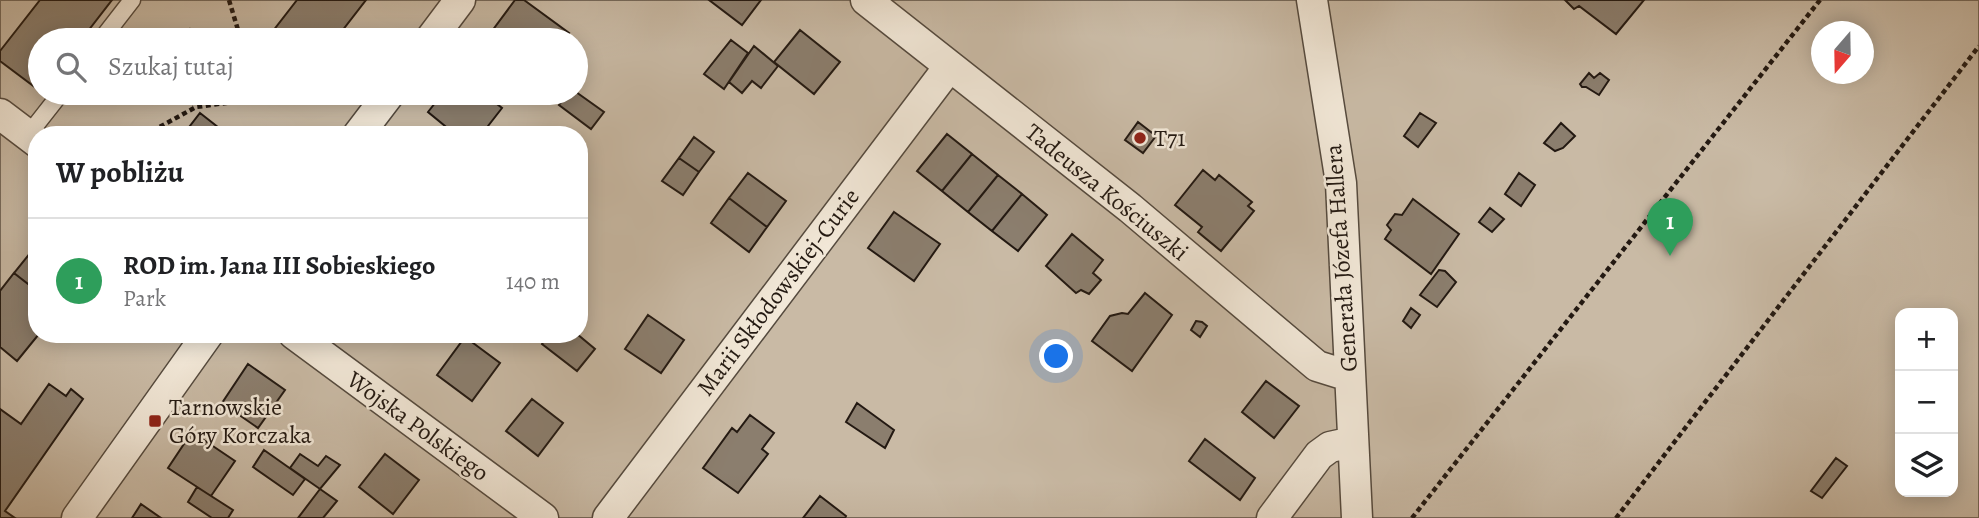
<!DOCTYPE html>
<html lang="pl">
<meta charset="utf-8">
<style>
body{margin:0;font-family:Alegreya,serif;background:#f2f2f2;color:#202124}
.controls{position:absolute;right:21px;bottom:21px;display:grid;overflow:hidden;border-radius:14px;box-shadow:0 4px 18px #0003}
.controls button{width:63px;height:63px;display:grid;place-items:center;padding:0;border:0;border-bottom:2px solid #e0e0e0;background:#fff;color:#202124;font:35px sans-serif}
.compass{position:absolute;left:1811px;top:21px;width:63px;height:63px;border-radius:50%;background:#fff;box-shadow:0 4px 18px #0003;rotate:200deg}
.you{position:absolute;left:1057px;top:357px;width:24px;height:24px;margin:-18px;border:5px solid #fff;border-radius:50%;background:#1a73e8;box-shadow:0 0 0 10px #1a73e833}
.badge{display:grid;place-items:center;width:46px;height:46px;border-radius:50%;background:#ea580c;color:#fff;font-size:23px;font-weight:700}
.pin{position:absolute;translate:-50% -58px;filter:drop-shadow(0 2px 4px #0008)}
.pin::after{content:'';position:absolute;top:37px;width:24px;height:21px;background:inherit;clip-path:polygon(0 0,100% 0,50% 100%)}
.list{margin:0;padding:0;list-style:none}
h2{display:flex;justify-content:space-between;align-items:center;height:91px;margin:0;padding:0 28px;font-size:30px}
h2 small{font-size:23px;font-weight:400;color:#757577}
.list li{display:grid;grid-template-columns:46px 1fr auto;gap:21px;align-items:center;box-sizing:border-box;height:126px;padding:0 28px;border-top:2px solid #e0e0e0}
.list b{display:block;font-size:26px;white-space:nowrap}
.list p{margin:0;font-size:23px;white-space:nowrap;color:#757577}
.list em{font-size:23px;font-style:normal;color:#757577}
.icon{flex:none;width:38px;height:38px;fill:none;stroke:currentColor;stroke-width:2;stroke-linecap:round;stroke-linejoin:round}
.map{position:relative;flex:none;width:1979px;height:518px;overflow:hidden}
.search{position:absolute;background:#fff;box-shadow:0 4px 18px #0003;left:28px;top:28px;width:560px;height:77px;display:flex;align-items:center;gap:18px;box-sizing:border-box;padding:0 24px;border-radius:38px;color:#757577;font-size:26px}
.panel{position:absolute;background:#fff;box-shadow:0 4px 18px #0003;left:28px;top:126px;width:560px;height:217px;border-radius:28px}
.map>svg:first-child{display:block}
.green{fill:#c9baa5;stroke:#766a5c;stroke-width:2;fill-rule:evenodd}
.building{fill:#8b7e6e;stroke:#231912;stroke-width:2}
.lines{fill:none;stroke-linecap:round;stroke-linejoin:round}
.service-casing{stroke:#554a3e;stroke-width:19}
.minor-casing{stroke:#554a3e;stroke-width:33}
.path{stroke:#231912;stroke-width:4.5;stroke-dasharray:5 3.5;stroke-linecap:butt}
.service{stroke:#f2e8d8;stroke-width:16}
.minor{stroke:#f2e8d8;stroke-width:30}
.poi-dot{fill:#8f2418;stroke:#f2e8d8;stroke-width:2.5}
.labels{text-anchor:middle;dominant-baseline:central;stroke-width:5;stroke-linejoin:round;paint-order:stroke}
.poi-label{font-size:24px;fill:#231912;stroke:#f2e8d8;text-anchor:start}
.street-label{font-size:24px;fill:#231912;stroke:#f2e8d8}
</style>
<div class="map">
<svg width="1979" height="518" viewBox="0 0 1979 518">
<rect width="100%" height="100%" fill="#ebdbc3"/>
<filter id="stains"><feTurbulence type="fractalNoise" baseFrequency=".00286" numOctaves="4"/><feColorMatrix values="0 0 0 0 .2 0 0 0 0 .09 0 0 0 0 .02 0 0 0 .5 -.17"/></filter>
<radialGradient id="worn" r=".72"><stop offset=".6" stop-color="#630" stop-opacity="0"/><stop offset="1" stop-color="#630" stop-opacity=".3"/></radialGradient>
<path class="green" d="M0,0H1979V518H0ZM1822,32H1864V74H1822ZM40,40H576V93H40ZM37,135H579V334H37ZM1900,313H1953V492H1900Z"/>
<path class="building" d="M40,0H112L81,40H40V91L0,61V51Z
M297,0H366L335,40H266Z
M515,0H524L569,33L563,40H505L492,31Z
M709,0H761L742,25Z
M1565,0H1644L1616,34L1579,6L1574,9Z
M800,30L840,62L814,94L774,62Z
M731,40L748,53L724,89L704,74Z
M754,46L778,66L761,88L752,81L742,93L729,82Z
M1589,73L1594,78L1600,73L1609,80L1599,95L1586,87H1582L1580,84Z
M576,92L604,112L591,129L559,105L568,93Z
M443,93H483L502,108L481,135H456L428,112Z
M200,113L228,135H183Z
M1420,113L1436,123L1418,147L1404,136Z
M1138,122L1156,136L1143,153L1125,140Z
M1561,123L1575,136L1563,148L1555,151L1544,143Z
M947,134L972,154L942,191L917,171Z
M694,137L714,152L699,172L679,158Z
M972,154L998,175L968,212L942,191Z
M679,158L699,172L683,195L662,181Z
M1203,170L1215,180L1219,175L1252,202L1248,206L1254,211L1221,251L1198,232L1202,227L1175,205Z
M748,173L786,201L767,227L729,198Z
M1519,173L1535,185L1521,206L1505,194Z
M998,175L1022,194L992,231L968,212Z
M1022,194L1047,215L1018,251L992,231Z
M729,198L767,227L749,252L711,223Z
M1413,199L1459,234L1431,274L1385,239L1391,230L1387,225L1395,214L1402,215Z
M1490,208L1504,219L1492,232L1479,222Z
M894,212L940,244L914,281L868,248Z
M1072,234L1103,260L1093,273L1101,280L1089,294L1081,290L1076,293L1046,266Z
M31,252L37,257V291L14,273Z
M1439,270L1445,271L1456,282L1437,307L1420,295Z
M14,273L37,291V334H39L17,361L0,347V291Z
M1145,293L1172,315L1132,371L1092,341L1110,316L1122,313L1128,314Z
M1411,308L1420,315L1411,328L1403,321Z
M648,315L684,340L661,373L625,349Z
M1196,321L1202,322L1207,326L1200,337L1191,330Z
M549,334H577L595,349L577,371L542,344Z
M465,337L500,363L472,401L437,375Z
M248,364L285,390L258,428L222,403Z
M1266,381L1299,406L1274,438L1242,412Z
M49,384L66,396L71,389L83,399L5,511L15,518H0V409L21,424Z
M532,399L563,423L538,456L506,431Z
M857,403L894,430L885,448L846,422Z
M750,415L774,433L762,449L768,454L738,493L703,468L732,428L737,432Z
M192,432L235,461L211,496L168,468Z
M1205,439L1255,478L1240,500L1189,461Z
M264,450L305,479L293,495L253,467Z
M300,454L318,466L326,456L340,465L320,489L290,468Z
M385,454L419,480L393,514L359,487Z
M1836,458L1847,466L1822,498L1811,491Z
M197,487L233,510L228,518H212L188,502Z
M320,489L337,501L323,518H298Z
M820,496L846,516L845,518H803Z
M141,504L161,518H132Z"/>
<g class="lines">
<g class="service-casing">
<path id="service" d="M101,40L132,0
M28,135L61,93"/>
</g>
<g class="minor-casing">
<path id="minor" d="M866,0L1130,208L1317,366L1349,376
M1312,0L1341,183L1357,518
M430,40L460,0
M0,114L37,142
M358,135L390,93
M294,334L543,518
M77,518L208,334
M608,518L949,67
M1272,518L1319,455L1330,447L1353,442"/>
</g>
<path class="path" d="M229,0L241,40
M182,40L190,30L214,40
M187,93L196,107
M145,135L196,107L300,93
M1412,518L1820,0
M1616,518L1979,46"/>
<use href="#service" class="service"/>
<use href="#minor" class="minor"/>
</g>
<g class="poi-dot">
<circle cx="1140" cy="138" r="7"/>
<rect x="148" y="414" width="14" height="14" rx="3.5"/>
</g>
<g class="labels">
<g class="poi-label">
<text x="1154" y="138">T71</text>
<text x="169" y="407">Tarnowskie<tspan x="169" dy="28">Góry Korczaka</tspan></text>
</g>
<g class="street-label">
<text transform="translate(1107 192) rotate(39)">Tadeusza Kościuszki</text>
<text transform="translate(1341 258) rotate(-94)">Generała Józefa Hallera</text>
<text transform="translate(778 292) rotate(-53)">Marii Skłodowskiej-Curie</text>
<text transform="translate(418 426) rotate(36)">Wojska Polskiego</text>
</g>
</g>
<rect width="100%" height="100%" filter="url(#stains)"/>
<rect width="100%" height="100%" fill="url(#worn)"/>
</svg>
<div class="controls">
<button>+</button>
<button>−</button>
<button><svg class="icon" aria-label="layers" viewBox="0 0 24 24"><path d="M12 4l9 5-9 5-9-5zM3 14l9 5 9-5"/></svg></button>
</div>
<svg class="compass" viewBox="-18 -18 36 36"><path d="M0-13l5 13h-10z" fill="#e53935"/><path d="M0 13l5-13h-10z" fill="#757577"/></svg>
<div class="you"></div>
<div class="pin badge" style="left:1670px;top:256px;background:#2e9e5b">1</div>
<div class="search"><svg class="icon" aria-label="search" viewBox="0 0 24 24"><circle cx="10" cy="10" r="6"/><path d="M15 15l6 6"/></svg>Szukaj tutaj</div>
<section class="panel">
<h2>W pobliżu<small></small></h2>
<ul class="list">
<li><span class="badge" style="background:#2e9e5b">1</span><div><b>ROD im. Jana III Sobieskiego</b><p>Park</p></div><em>140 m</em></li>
</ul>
</section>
</div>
